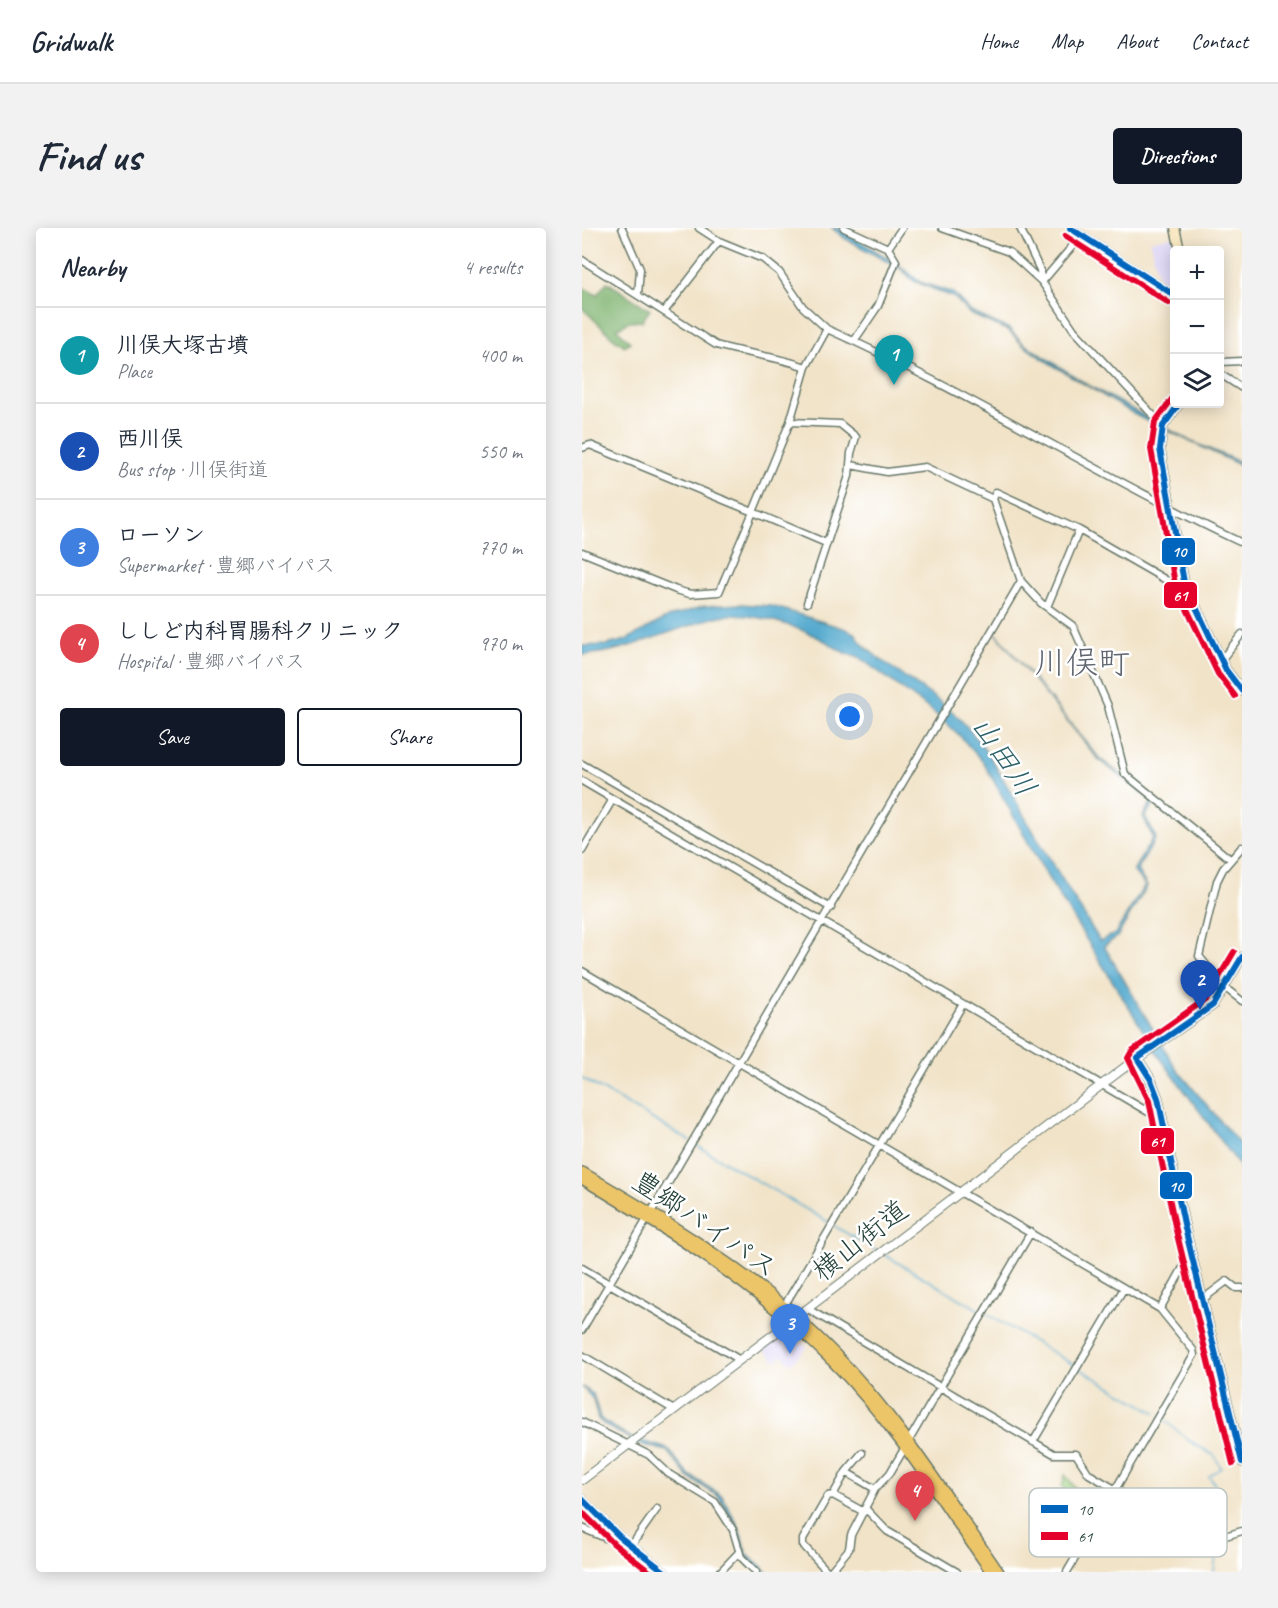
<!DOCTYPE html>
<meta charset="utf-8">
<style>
body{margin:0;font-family:Caveat,"Klee One",sans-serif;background:#f2f2f3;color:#1f2937}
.controls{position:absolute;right:18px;top:18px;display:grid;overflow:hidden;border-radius:6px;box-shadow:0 3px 15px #0003}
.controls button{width:54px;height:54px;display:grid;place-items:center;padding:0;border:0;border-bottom:2px solid #e0e1e3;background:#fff;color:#1f2937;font:30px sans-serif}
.you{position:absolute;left:268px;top:489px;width:21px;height:21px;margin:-15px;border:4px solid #fff;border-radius:50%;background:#1a73e8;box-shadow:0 0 0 9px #1a73e833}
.badge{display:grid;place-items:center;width:39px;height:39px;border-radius:50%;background:#111827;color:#fff;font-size:20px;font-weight:700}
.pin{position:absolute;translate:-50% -50px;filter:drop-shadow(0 2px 3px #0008)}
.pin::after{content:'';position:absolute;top:32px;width:21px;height:18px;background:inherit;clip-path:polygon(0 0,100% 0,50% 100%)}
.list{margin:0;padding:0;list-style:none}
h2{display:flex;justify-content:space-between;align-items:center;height:78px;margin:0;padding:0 24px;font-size:26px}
h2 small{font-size:20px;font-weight:400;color:#747a83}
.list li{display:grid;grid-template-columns:39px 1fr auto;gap:18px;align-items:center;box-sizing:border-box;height:96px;padding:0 24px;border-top:2px solid #e0e1e3}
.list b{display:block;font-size:22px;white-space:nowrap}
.list p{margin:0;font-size:20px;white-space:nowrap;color:#747a83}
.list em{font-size:20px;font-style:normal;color:#747a83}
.actions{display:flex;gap:12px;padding:18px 24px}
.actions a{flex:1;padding:14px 0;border:2px solid #111827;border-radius:6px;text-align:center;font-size:21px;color:#111827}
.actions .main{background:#111827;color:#fff}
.icon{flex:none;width:33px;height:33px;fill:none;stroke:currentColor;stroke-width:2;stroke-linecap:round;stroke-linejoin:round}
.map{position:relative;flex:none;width:660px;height:1344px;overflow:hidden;border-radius:6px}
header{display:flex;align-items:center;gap:36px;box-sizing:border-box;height:84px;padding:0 30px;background:#fff;border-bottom:2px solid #e0e1e3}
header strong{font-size:28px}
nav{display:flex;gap:33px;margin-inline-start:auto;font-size:21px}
.intro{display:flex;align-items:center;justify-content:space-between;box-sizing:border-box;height:144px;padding:0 36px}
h1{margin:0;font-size:42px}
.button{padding:15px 27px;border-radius:6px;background:#111827;color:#fff;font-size:21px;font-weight:700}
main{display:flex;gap:36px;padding:0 36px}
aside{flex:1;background:#fff;border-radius:6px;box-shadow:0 3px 15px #0003}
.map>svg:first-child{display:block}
.built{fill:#ddd5f6}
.green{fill:#9dcf7f;stroke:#5e865a;stroke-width:1.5}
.forest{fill:#7eb26e;stroke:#4e7851;stroke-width:1.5}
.water{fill:#51a8cd;stroke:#387280;stroke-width:1.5}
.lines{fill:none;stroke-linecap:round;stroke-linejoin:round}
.stream{stroke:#51a8cd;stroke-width:1.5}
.minor-casing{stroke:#687768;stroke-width:9}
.tertiary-casing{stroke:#687768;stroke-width:10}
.secondary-casing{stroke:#687768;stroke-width:11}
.primary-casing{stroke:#687768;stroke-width:12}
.minor{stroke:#fff;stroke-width:6}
.tertiary{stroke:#fff;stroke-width:8}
.secondary{stroke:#f8e8c3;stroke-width:8}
.primary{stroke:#edc569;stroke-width:9}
.bus-1-casing{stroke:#fff;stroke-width:10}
.bus-2-casing{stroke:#fff;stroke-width:10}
.bus-1{stroke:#0065bd;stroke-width:6}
.bus-2{stroke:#e4002b;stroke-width:6}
.labels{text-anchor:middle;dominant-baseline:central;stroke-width:5;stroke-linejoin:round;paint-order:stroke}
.street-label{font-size:28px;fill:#1f3d34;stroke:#fff}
.water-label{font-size:30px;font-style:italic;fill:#30626a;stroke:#fff}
.quarter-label{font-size:32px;fill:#616770;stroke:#fff}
.key{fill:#fff;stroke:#bcc5c2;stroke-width:1.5}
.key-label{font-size:16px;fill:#1f3d34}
.line-badge{stroke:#fff;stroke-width:2}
.badge-label{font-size:16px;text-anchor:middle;font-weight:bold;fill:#fff}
</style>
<header>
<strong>Gridwalk</strong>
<nav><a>Home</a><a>Map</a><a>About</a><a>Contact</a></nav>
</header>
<div class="intro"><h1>Find us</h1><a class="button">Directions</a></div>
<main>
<aside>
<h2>Nearby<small>4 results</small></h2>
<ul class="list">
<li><span class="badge" style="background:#0f9aa8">1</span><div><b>川俣大塚古墳</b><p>Place</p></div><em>400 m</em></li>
<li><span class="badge" style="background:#1a4fb4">2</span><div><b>西川俣</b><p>Bus stop · 川俣街道</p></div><em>550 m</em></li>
<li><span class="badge" style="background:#3f7fe0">3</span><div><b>ローソン</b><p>Supermarket · 豊郷バイパス</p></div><em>770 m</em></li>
<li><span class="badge" style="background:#e0444e">4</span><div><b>ししど内科胃腸科クリニック</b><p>Hospital · 豊郷バイパス</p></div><em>970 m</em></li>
</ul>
<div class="actions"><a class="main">Save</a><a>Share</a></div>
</aside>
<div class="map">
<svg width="660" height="1344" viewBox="0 0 660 1344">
<rect width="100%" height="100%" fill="#fff"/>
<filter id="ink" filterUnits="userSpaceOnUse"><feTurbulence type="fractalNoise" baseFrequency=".0167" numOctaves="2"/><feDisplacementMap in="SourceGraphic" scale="12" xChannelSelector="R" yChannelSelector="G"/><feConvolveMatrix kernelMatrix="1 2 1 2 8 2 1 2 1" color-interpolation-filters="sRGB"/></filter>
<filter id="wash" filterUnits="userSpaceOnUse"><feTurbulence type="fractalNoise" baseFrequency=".008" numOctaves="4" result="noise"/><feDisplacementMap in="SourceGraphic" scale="24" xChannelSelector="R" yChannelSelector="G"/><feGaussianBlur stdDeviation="1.35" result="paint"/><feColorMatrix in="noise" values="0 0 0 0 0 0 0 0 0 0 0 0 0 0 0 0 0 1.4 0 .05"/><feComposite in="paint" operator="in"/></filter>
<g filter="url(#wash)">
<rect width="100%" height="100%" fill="#f1e3c8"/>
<path class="built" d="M591,8L594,22L592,64L578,55L568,13Z
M198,1106L200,1109L208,1107L225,1119L209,1136L200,1127L194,1133L180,1120Z"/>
<path class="green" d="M483,1247L493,1260L508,1297H495L488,1286L490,1278L480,1258Z"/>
<path class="forest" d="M25,54L68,82L60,93L46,94L35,101L48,114L43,118L31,110L0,80V59L15,67Z"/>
<path class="water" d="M250,0H256L316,36L338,54L371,65L389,84L427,101L442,116L506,157L606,212L660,235V238L557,189L469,136L442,118L427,103L388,86L373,70L332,53L319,41L264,11Z
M158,376L190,378L264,401L274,406C279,425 355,467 373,486C405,517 425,558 447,596C470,635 494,674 518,713L533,706L563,657L551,643L571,610L561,588L570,573L516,531L413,404L517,530L574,573L563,588L574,610L555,642L565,658L535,709L522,718L594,840L660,919V941L579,831L466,650L401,534L376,506L350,483L275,428C262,427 254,419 243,413C215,398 177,386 145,387C132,388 122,393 110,397C73,408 40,425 0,427V418L25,417L44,412L86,389L123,378Z
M0,1159L11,1166L18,1190L24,1195L50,1210L86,1221L106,1246L140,1268L156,1297L165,1326L186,1344L175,1340L162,1326L153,1297L136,1268L106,1249L85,1223L58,1216L24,1198L16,1191L11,1171Z"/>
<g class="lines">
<path class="stream" d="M0,850L108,913
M112,916L248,995
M252,998L297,1024
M301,1026L401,1084
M405,1086L494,1138
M498,1141L574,1185
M578,1188L606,1212L633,1228L639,1240L627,1248L640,1267L625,1281L634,1308
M632,1344L636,1314"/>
</g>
</g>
<g filter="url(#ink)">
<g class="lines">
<g class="minor-casing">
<path id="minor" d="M40,0L58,41L56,67
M262,0L306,20
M360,0L427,24L460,54L492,102L581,198
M438,0L458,42L459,53
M0,32L134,117C164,126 194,128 224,139
M460,54L499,8
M82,84L137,13
M245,101C387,164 519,249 660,315
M272,113L296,78L314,33L306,20L320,0
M638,134L660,133
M638,146L660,160
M208,194L258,196L274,209L269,225L267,248L225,375
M0,220L8,217L171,284L208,194L224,139L245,101L221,79L197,44L181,31L137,13L117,0
M269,237L305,244L343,239L411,271L439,353L459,375L491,398L526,478L543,546L648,631
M411,271L414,264L497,302L605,364
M0,324L94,362L108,366L137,364L171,284L244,315
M465,379L497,302
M639,432L660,406
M0,536L249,680
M0,553L580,892
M660,619L641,641L635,653L617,728L642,759L660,773
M0,623L31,571
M0,743L578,1081L611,1122L612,1127L485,1344
M0,1040L158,1132
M621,1071L645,1053L654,1060H660
M201,1080L381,776
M226,1081L472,1226H494L507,1246L623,1314L660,1303
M578,1081L609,1025
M0,1102L439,353
M0,1127L92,1182
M0,1194L67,1227L87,1246L133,1274L151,1302L159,1329L174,1344
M451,1214L542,1060
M264,1244L293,1261
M251,1267L282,1284
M284,1281L305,1303L375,1344
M0,1300L52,1322
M49,1318L75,1281
M138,1344L157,1324
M246,1344L221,1317V1311L246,1268L251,1267L264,1244L280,1225
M248,1344L267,1321L269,1307L293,1261L308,1245L449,1004"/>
</g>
<g class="tertiary-casing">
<path id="tertiary" d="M488,0L592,67
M0,1252L555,830
M0,1271L38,1309L83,1344"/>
</g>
<g class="secondary-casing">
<path id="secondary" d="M593,0L598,22
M597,176L581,198L578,221L602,354L644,442L660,463
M660,729L631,777L555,830L569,852L576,870L602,996L660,1234"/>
</g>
<g class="primary-casing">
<path id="primary" d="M0,944C83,992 164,1040 234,1107C307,1175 360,1262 417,1344
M0,951C94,1007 172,1055 250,1133C312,1195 359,1272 409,1344"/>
</g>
<use href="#minor" class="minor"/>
<use href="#tertiary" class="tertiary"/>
<use href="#secondary" class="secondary"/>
<use href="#primary" class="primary"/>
<g class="bus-1-casing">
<path id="bus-1" d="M488,0L592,67
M597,176L581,198L578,221L602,354L644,442L660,463
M660,729L631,777L555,830L569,852L576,870L602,996L660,1234
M0,1271L38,1309L83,1344"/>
</g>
<g class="bus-2-casing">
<path id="bus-2" d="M483,8L587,75
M590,171L573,194L569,221L593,356L636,446L653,468
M651,1236L593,998L567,873L546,830L550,823L624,771L652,724
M0,1284L32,1316L68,1344"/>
</g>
<use href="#bus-1" class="bus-1"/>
<use href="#bus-2" class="bus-2"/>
</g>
</g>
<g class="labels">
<g class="street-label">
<text transform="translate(123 996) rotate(34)">豊郷バイパス</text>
<text transform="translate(278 1012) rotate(-38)">横山街道</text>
</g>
<g class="water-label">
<text transform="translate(422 528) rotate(56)">山田川</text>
</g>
<g class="quarter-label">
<text x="500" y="434">川俣町</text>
</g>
</g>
<rect x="447" y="1260" width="198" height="69" rx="9" class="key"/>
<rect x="459" y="1277" width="27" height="8" fill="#0065bd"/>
<rect x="459" y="1304" width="27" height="8" fill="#e4002b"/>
<g class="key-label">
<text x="496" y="1287">10</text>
<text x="496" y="1314">61</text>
</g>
<g class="line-badge">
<rect x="579" y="309" width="35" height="29" rx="6" fill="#0065bd"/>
<rect x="581" y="353" width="35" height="28" rx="6" fill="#e4002b"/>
<rect x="558" y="899" width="35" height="28" rx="6" fill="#e4002b"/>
<rect x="577" y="943" width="34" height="29" rx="6" fill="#0065bd"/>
</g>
<g class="badge-label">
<text x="597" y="329">10</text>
<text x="598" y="373">61</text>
<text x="575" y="919">61</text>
<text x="594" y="964">10</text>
</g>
</svg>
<div class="controls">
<button>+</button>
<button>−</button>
<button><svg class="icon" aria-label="layers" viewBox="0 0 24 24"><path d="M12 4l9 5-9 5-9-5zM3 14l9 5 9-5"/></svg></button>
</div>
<div class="you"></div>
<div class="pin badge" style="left:312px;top:157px;background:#0f9aa8">1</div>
<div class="pin badge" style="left:618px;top:782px;background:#1a4fb4">2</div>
<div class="pin badge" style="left:208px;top:1126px;background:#3f7fe0">3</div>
<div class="pin badge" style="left:333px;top:1293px;background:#e0444e">4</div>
</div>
</main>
